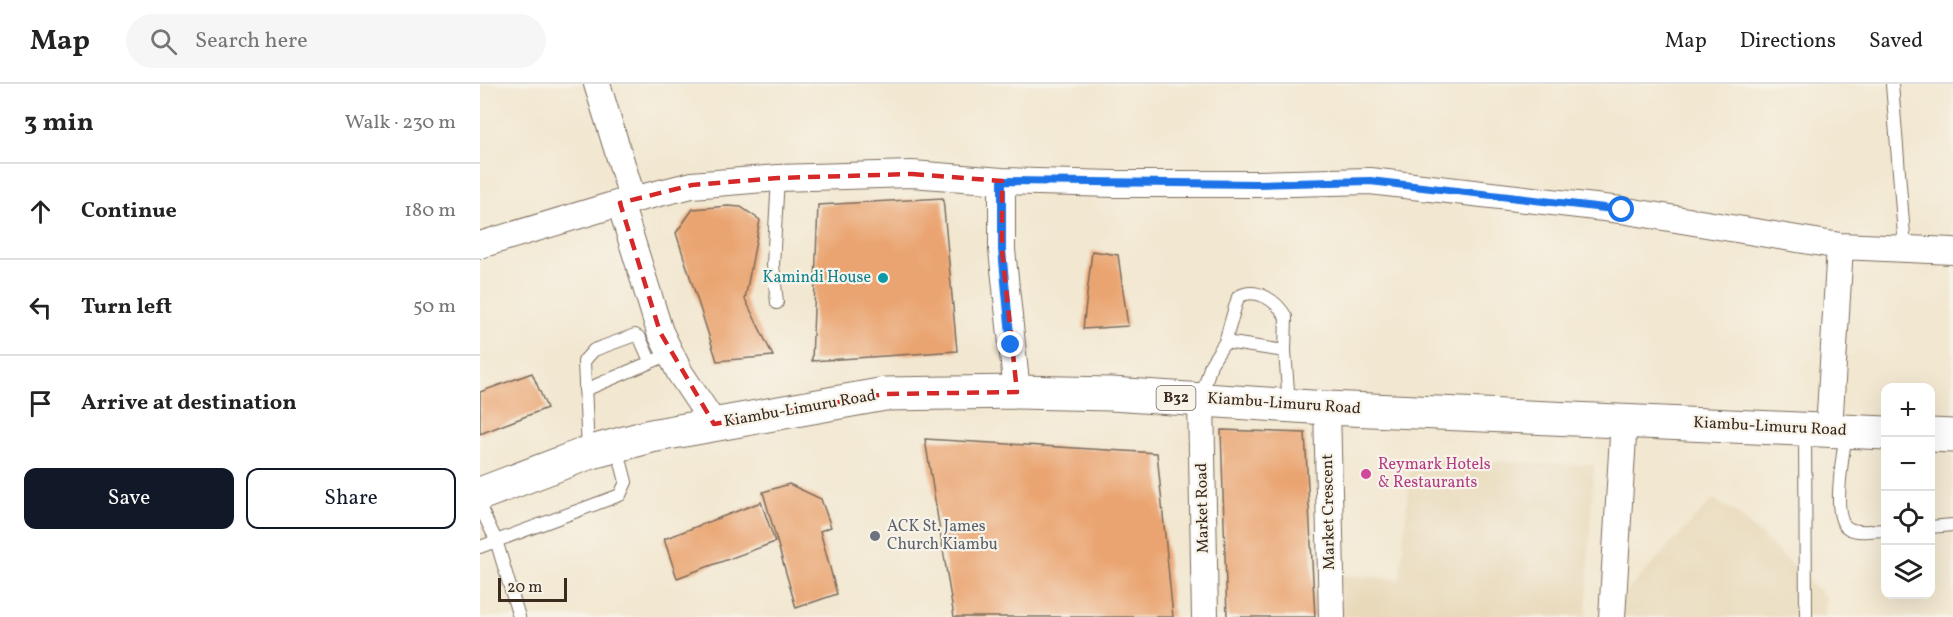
<!DOCTYPE html>
<meta charset="utf-8">
<style>
body{margin:0;font-family:Vollkorn,serif;background:#f6f6f6;color:#222}
.controls{position:absolute;right:18px;bottom:18px;display:grid;overflow:hidden;border-radius:12px;box-shadow:0 6px 24px #0002}
.controls button{width:54px;height:54px;display:grid;place-items:center;padding:0;border:0;border-bottom:2px solid #e0e0e0;background:#fff;color:#222;font:30px sans-serif}
.scale{position:absolute;left:18px;bottom:15px;width:69px;box-sizing:border-box;padding-left:6px;border:3px solid #3b2a1e;border-top:0;font-size:16px;line-height:21px;white-space:nowrap;color:#3b2a1e;-webkit-text-stroke:4px #f7f3e8;paint-order:stroke}
.stop{position:absolute;width:18px;height:18px;margin:-14px;border:4px solid #1a73e8;border-radius:50%;background:#fff}
.stop.end{background:#1a73e8;border-color:#fff;box-shadow:0 2px 6px #0008}
.list{margin:0;padding:0;list-style:none}
h2{display:flex;justify-content:space-between;align-items:center;height:78px;margin:0;padding:0 24px;font-size:26px}
h2 small{font-size:20px;font-weight:400;color:#767676}
.list li{display:grid;grid-template-columns:39px 1fr auto;gap:18px;align-items:center;box-sizing:border-box;height:96px;padding:0 24px;border-top:2px solid #e0e0e0}
.list b{display:block;font-size:22px;white-space:nowrap}
.list em{font-size:20px;font-style:normal;color:#767676}
.actions{display:flex;gap:12px;padding:18px 24px}
.actions a{flex:1;padding:14px 0;border:2px solid #111827;border-radius:12px;text-align:center;font-size:21px;color:#111827}
.actions .main{background:#111827;color:#fff}
.icon{flex:none;width:33px;height:33px;fill:none;stroke:currentColor;stroke-width:2;stroke-linecap:round;stroke-linejoin:round}
.map{position:relative;flex:none;width:1473px;height:533px;overflow:hidden}
header{display:flex;align-items:center;gap:36px;box-sizing:border-box;height:84px;padding:0 30px;background:#fff;border-bottom:2px solid #e0e0e0}
header strong{font-size:28px}
nav{display:flex;gap:33px;margin-inline-start:auto;font-size:21px}
.search{width:420px;height:54px;background:#f6f6f6;display:flex;align-items:center;gap:15px;box-sizing:border-box;padding:0 21px;border-radius:33px;color:#767676;font-size:22px}
main{display:flex}
aside{flex:1;background:#fff}
.map>svg:first-child{display:block}
.built{fill:#e8d9ba}
.building{fill:#eaa471}
.lines{fill:none;stroke-linecap:round;stroke-linejoin:round}
.lane-casing{stroke:#7b6c5c;stroke-width:14}
.street-casing{stroke:#7b6c5c;stroke-width:28}
.highway-casing{stroke:#7b6c5c;stroke-width:35}
.lane{stroke:#fff;stroke-width:12}
.street{stroke:#fff;stroke-width:26}
.highway{stroke:#fff;stroke-width:33}
.route{stroke:#1a73e8;stroke-width:8}
.marked{fill:none;stroke:#d62828;stroke-width:4.5;stroke-dasharray:12 8;stroke-linejoin:round}
.culture-dot{fill:#0f9aa8;stroke:#f7f3e8;stroke-width:2}
.hotel-dot{fill:#d1479c;stroke:#f7f3e8;stroke-width:2}
.worship-dot{fill:#6b7280;stroke:#f7f3e8;stroke-width:2}
.labels{text-anchor:middle;dominant-baseline:central;stroke-width:4.5;stroke-linejoin:round;paint-order:stroke}
.shield{fill:#f7f3e8;stroke:#73665b;stroke-width:1.5}
.shield-label{font-size:15px;font-weight:bold;fill:#3b2a1e}
.culture-label{font-size:16px;fill:#0d838f;stroke:#f7f3e8;text-anchor:end}
.street-label{font-size:16px;fill:#3b2a1e;stroke:#f7f3e8}
.hotel-label{font-size:16px;fill:#b23c85;stroke:#f7f3e8;text-anchor:start}
.worship-label{font-size:16px;fill:#5b616d;stroke:#f7f3e8;text-anchor:start}
</style>
<header>
<strong>Map</strong>
<div class="search"><svg class="icon" aria-label="search" viewBox="0 0 24 24"><circle cx="10" cy="10" r="6"/><path d="M15 15l6 6"/></svg>Search here</div>
<nav><a>Map</a><a>Directions</a><a>Saved</a></nav>
</header>
<main>
<aside>
<h2>3 min<small>Walk · 230 m</small></h2>
<ul class="list">
<li><svg class="icon" aria-label="ahead" viewBox="0 0 24 24"><path d="M12 20V5M6 11l6-6 6 6"/></svg><div><b>Continue</b></div><em>180 m</em></li>
<li><svg class="icon" aria-label="left" viewBox="0 0 24 24"><path d="M17 20v-9H6M10 6l-5 5 5 5"/></svg><div><b>Turn left</b></div><em>50 m</em></li>
<li><svg class="icon" aria-label="arrive" viewBox="0 0 24 24"><path d="M6 21V4h12l-3 4 3 4H6"/></svg><div><b>Arrive at destination</b></div></li>
</ul>
<div class="actions"><a class="main">Save</a><a>Share</a></div>
</aside>
<div class="map">
<svg width="1473" height="533" viewBox="0 0 1473 533">
<rect width="100%" height="100%" fill="#f7f3e8"/>
<filter id="ink" filterUnits="userSpaceOnUse"><feTurbulence type="fractalNoise" baseFrequency=".0167" numOctaves="2"/><feDisplacementMap in="SourceGraphic" scale="12" xChannelSelector="R" yChannelSelector="G"/><feConvolveMatrix kernelMatrix="1 2 1 2 8 2 1 2 1" color-interpolation-filters="sRGB"/></filter>
<filter id="wash" filterUnits="userSpaceOnUse"><feTurbulence type="fractalNoise" baseFrequency=".008" numOctaves="4" result="noise"/><feDisplacementMap in="SourceGraphic" scale="24" xChannelSelector="R" yChannelSelector="G"/><feGaussianBlur stdDeviation="1.35" result="paint"/><feColorMatrix in="noise" values="0 0 0 0 0 0 0 0 0 0 0 0 0 0 0 0 0 1.4 0 .05"/><feComposite in="paint" operator="in"/></filter>
<g filter="url(#wash)">
<rect width="100%" height="100%" fill="#f2e7d0"/>
<path class="built" d="M931,374L1114,381L1106,533H862L860,491L920,495Z
M1233,415L1258,430L1346,513L1345,533H1123Z"/>
<g id="blocks">
<path class="building" d="M463,114L477,267L332,277L338,121Z
M248,122L261,123L280,136L265,215L293,272L237,277L196,149L213,125Z
M612,167L638,171L648,242L603,245Z
M52,289L67,324L0,350V308Z
M741,346L825,349L835,533H747Z
M445,355L677,369L693,533H474Z
M309,400L341,415L351,443L340,447L357,510L316,524L283,408Z
M281,418L295,458L197,494L184,455Z"/>
</g>
</g>
<g filter="url(#ink)">
<use href="#blocks" fill-opacity="0" stroke="#7b6c5c" stroke-width="1.5"/>
<g class="lines">
<g class="lane-casing">
<path id="lane" d="M1412,0L1425,164
M297,219L293,181L298,94
M745,258L805,267
M105,306L178,275
M721,315L731,280L745,258L758,213C776,202 797,217 806,233L805,267L809,320
M1325,346L1326,533
M1366,348C1364,368 1350,434 1368,444C1377,450 1395,446 1406,446
M108,368L104,277L114,266L155,251L160,254L170,277
M0,423L16,456L39,533
M1450,443L1473,441
M0,463L140,411L146,398L137,363"/>
</g>
<g class="street-casing">
<path id="street" d="M117,0L153,116
M522,97V166L537,308
M140,119L180,248L200,289L234,340
M0,161L140,119L212,101L298,94L432,90L522,97L635,100H776L890,97L1141,126L1360,162L1349,346
M1360,162L1473,167
M721,315L725,533
M847,324L852,533
M1132,533L1144,336"/>
</g>
<g class="highway-casing">
<path id="highway" d="M1450,351L1473,352
M0,410L108,369L171,352L405,310L537,308L631,310L847,324L1406,349"/>
</g>
<use href="#lane" class="lane"/>
<use href="#street" class="street"/>
<use href="#highway" class="highway"/>
</g>
</g>
<g class="lines" filter="url(#ink)">
<path class="route" d="M531,261L522,166V97L776,100L890,97L1142,126"/>
</g>
<path class="marked" d="M432,90L522,97V166L537,308L405,310L234,340L180,248L140,119L212,101L298,94Z"/>
<circle class="culture-dot" cx="403" cy="194" r="6"/>
<circle class="hotel-dot" cx="886" cy="390" r="6"/>
<circle class="worship-dot" cx="395" cy="452" r="6"/>
<g class="labels">
<rect class="shield" x="676.5" y="302" width="39" height="24" rx="4.5"/>
<g class="shield-label">
<text x="696" y="314">B32</text>
</g>
<g class="culture-label">
<text x="391" y="194">Kamindi House</text>
</g>
<g class="street-label">
<text transform="translate(804 320) rotate(4)">Kiambu-Limuru Road</text>
<text transform="translate(320 325) rotate(-10)">Kiambu-Limuru Road</text>
<text transform="translate(1290 343) rotate(3)">Kiambu-Limuru Road</text>
<text transform="translate(723 424) rotate(-91)">Market Road</text>
<text transform="translate(849 428) rotate(-91)">Market Crescent</text>
</g>
<g class="hotel-label">
<text x="898" y="381">Reymark Hotels<tspan x="898" dy="18">&amp; Restaurants</tspan></text>
</g>
<g class="worship-label">
<text x="407" y="443">ACK St. James<tspan x="407" dy="18">Church Kiambu</tspan></text>
</g>
</g>
</svg>
<div class="controls">
<button>+</button>
<button>−</button>
<button><svg class="icon" aria-label="locate" viewBox="0 0 24 24"><circle cx="12" cy="12" r="6"/><path d="M12 2v4M12 18v4M2 12h4M18 12h4"/></svg></button>
<button><svg class="icon" aria-label="layers" viewBox="0 0 24 24"><path d="M12 4l9 5-9 5-9-5zM3 14l9 5 9-5"/></svg></button>
</div>
<div class="scale">20 m</div>
<div class="stop" style="left:1142px;top:126px"></div>
<div class="stop end" style="left:531px;top:261px"></div>
</div>
</main>
